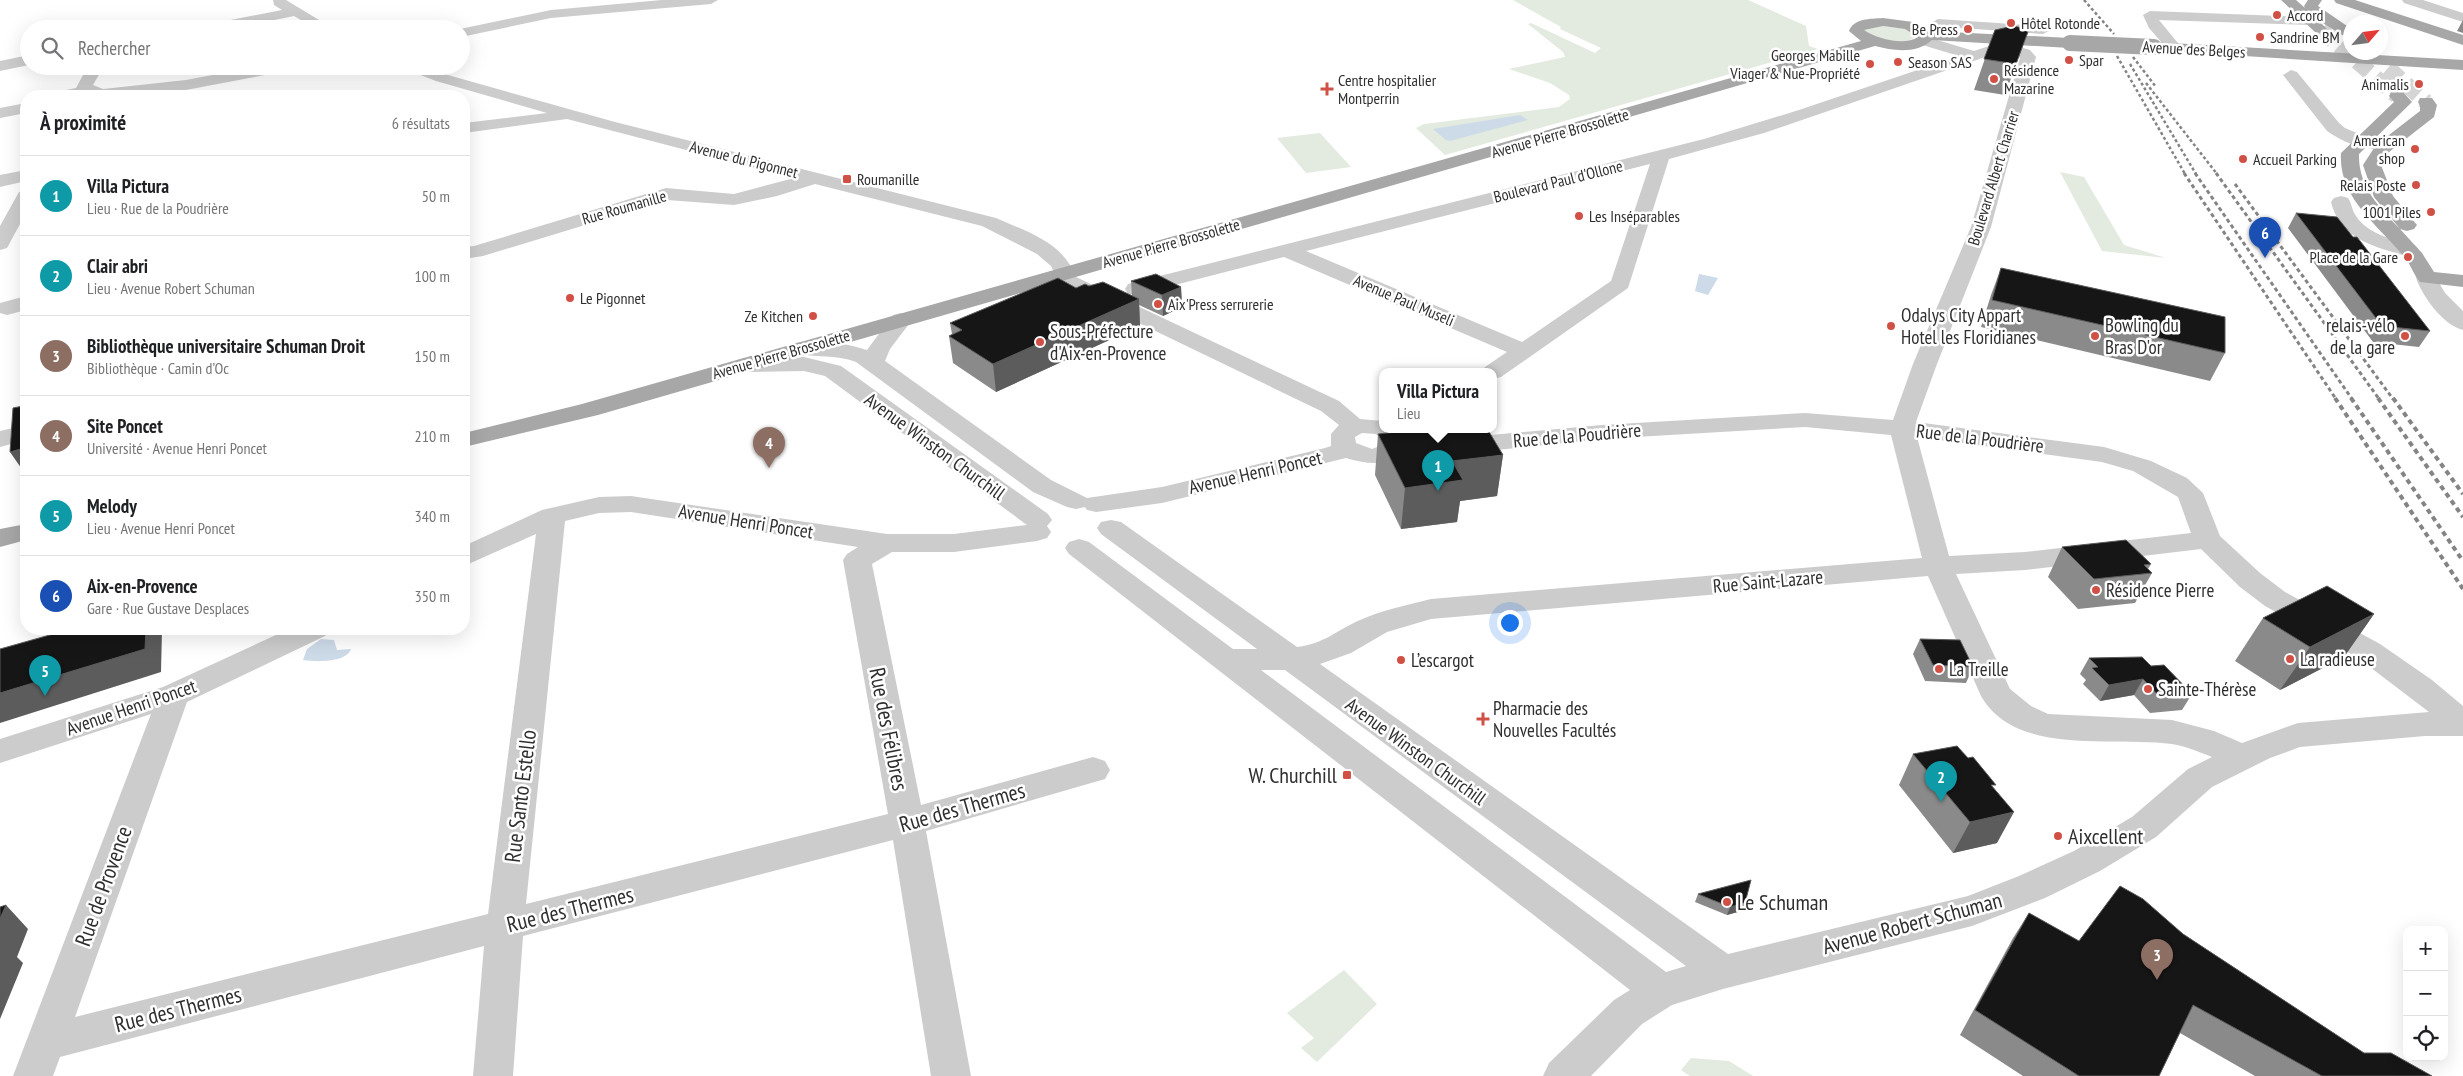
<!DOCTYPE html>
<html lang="fr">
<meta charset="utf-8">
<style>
body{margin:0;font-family:"PT Sans Narrow",sans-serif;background:#f6f6f6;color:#202124}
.controls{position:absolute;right:15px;bottom:15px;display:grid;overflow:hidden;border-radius:10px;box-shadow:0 5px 20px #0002}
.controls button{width:45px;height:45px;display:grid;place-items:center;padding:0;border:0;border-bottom:1px solid #e0e0e0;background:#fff;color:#202124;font:25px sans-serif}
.compass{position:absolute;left:2343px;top:15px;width:45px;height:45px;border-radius:50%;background:#fff;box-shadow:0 5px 20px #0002;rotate:62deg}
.you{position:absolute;left:1509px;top:622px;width:18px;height:18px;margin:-12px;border:4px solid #fff;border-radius:50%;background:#1a73e8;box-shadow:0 0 0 8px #1a73e833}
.badge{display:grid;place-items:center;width:32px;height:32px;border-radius:50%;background:#d93025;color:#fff;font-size:16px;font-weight:700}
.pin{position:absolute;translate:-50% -41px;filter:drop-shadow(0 1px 2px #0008)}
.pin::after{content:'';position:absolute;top:26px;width:18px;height:15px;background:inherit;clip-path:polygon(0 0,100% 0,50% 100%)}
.popup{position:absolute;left:1379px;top:368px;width:118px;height:65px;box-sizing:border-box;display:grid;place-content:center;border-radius:10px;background:#fff;filter:drop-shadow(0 1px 4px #0005);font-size:16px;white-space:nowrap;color:#757577}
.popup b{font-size:19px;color:#202124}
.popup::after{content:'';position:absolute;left:50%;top:100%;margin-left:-10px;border:10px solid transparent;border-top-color:#fff}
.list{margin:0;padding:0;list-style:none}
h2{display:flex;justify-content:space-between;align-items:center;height:65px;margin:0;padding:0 20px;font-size:21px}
h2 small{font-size:16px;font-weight:400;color:#757577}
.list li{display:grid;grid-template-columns:32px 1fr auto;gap:15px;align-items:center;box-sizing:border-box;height:80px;padding:0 20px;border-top:1px solid #e0e0e0}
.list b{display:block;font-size:19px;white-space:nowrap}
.list p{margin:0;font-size:16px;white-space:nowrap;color:#757577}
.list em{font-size:16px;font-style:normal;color:#757577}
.icon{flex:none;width:28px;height:28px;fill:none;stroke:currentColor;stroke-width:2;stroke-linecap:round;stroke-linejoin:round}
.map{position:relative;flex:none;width:2463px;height:1076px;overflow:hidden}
.search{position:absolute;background:#fff;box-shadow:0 5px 20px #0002;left:20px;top:20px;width:450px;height:55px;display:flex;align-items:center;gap:12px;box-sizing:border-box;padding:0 18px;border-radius:28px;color:#757577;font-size:19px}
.panel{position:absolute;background:#fff;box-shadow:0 5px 20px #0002;left:20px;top:90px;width:450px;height:545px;border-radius:20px}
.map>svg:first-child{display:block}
.green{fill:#e3eadf}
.water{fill:#cddae8}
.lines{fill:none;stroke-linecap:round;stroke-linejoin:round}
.major-tunnel{stroke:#d5d5d5;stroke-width:16;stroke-dasharray:16 8;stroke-linecap:butt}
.minor{fill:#ccc;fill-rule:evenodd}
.major{fill:#a7a7a7;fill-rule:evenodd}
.rail-far2{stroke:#848484;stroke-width:2.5;stroke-dasharray:3 2.5;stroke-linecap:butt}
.rail-far1{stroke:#848484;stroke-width:3;stroke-dasharray:4 3;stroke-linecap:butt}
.rail{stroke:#848484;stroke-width:4;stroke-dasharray:5 4;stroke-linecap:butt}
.major-bridge{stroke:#a7a7a7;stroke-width:16}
.wall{fill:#8a8a8a}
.shaded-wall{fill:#5c5c5c}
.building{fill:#161616;stroke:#5c5c5c}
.poi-dot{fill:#d15046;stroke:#fff;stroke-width:2}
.labels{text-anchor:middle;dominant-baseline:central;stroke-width:5;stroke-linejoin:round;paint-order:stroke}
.far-poi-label{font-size:16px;fill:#2f2f2f;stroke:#fff;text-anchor:start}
.far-street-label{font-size:16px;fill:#2f2f2f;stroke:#fff}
.poi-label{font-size:19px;fill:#2f2f2f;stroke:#fff;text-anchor:start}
.street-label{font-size:19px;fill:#2f2f2f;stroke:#fff}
.near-street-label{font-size:22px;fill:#2f2f2f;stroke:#fff}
.near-poi-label{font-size:22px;fill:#2f2f2f;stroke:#fff;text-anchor:start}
</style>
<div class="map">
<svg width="2463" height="1076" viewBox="0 0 2463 1076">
<rect width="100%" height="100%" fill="#fff"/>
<path class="green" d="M1513,0H1748L1806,26L1809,46L1818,49L1445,155L1416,128L1424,124L1559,107L1570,99L1569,95L1550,83L1509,69L1565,57L1563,52L1528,24L1531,23L1595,53L1601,48L1560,29L1561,27Z
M1874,25L1907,29L1916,36C1902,49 1878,38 1864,31L1865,28Z
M1320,133L1351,167L1306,173L1277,138Z
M2060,172L2084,177L2124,245L2166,258L2102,251Z
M1344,970L1377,1004L1317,1062L1301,1048L1314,1038L1287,1013Z
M1691,1058L1729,1061L1753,1076H1690L1681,1070Z"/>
<path class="water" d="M1520,115L1528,120L1450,141L1446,140L1433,129Z
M1699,274L1718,278L1708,295L1695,291Z
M321,639L334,640L337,650L351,649C346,663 316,662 303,660L307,649Z"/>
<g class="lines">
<path class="major-tunnel" d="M2321,30L2397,96
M2388,68L2426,102"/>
<path class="minor" d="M273,0H286L334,29H316L294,16L230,29H198L205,25L282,10L274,5Z
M662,0H718L711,4L551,18L461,37L460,29L551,10Z
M2402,0H2423L2463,13V22L2404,3Z
M2150,11L2311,17L2318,21L2311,25L2159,20L2182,48L2174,53L2169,51L2149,28L2143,15Z
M1938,19L2043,26L2050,30L2043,34L1933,26L1931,23Z
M1924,36L1974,51L1992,45L2016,46L2030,50L2036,57L1991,227L1937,364L1916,422L2104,447L2151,461L2187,478L2203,493L2220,536L2260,573L2285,592L2380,644L2432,680L2463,706V736H2425L2300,747L2270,758L2212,787L2156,837L2100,871L2045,898L1972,926L1723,989L1672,1005L1642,1024L1591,1076H1543L1549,1063L1614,1000L1630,990L1069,554L1065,548L1069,542L1079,539L1089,542L1233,649H1257L1101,534L1097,528L1101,522L1111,520L1121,522L1297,647C1326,643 1335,631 1360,620C1383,610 1407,605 1431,599L1922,558L1891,435L1805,427L1602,439L1458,454L1449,451L1445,446L1449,441L1458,438L1602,425L1805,413L1893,420L1913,364L1971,227L2020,58L2012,54H1994L1764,133L1669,159L1628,288L1501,377L1493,379V372H1481L1485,367L1507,352L1284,257L1136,295L1128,294L1125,289L1128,284L1704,139L1799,110L1959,56L1919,44L1916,41L1919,38ZM1650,164L1611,281L1522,342L1306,251ZM1917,437L2102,462L2133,471L2178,497L2191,533L2025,552L1949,556ZM2201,549L2240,587L2265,606L2358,658L2429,712L2298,723L2242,743L2214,731L2172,720L2048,714L2031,706L2010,689L1956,574L2025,570ZM1928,576L1981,696C2016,757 2113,736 2172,744C2186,746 2199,752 2212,757L2188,769L2132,817L2074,851L2019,876L1968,896L1728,954L1320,664L1351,653L1387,632L1431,619ZM1261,670H1285L1686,966L1666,972Z
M29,55V65L0,71V61Z
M88,66H104L93,85L103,89L186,80L260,66H294L286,71L186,90L125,96H54L56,92L76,88Z
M403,66H426L448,75L615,122L996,218C1027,232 1063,242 1076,277L1339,401L1360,419L1383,421V430H1401L1409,441C1399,469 1369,465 1346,458L1162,503L1096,512L1087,510L1085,507L1076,509L1067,507L1033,492L856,362C836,354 815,358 795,353L792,348L795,343C817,338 845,343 867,350L893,315L901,313L909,315L912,320L890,349L885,361L1051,480L1087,498L1162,487L1325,448L1331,446V434L1339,425L1321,411L1060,285L1051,266L1037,254L982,226L815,184L777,196L734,205L667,200L483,256L464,259V247L474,246L666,188L734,194L794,178L567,119L464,133V123L547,113L436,81L405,69ZM1362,433L1376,434L1383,441L1382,445L1372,449L1356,443L1355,437Z
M2291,70L2297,72L2339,123L2345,128L2364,136L2395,139L2398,143L2395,147C2372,153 2346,145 2327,131L2283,75Z
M26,103V113L0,118V108Z
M26,170V181L0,187V175Z
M26,190V213L7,248L0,250V226L19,192Z
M2341,196L2348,198C2352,204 2352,211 2356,216C2368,235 2396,240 2416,246L2419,250L2416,254C2407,257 2398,254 2389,251C2362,243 2338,231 2331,202L2334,198Z
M2427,272L2434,274L2445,293L2463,311V330C2443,325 2423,297 2416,278L2420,274Z
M26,296V310L7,315L0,313V303Z
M804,357L841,366L1048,514L1052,520L1047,526L1051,532L1047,538L1037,541L954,552H892L872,564L921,805L1093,757L1105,761L1110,770L1105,779L926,831L971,1076H931L893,840L523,936L513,1076H473L484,946L60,1057L53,1076H13L151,714L0,763V739L163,687L289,629H329L325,636L187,702L75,1017L488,914L536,534L464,566V546L542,510L599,497L631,496L887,534H954L1027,525L825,376L804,371L745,372L737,370L733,365L737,360L745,358ZM631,512L858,547L847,554L843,560L888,814L526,904L565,521L599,513Z
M26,425V440L0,447V431Z"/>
<path class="major" d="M2281,0H2296L2305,8L2304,6L2308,0H2322L2318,6L2350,28V36L2342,35L2318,20L2327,29L2320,33L2315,32Z
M2334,0H2355L2463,35V45L2336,3Z
M1883,18L1913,22L1929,31L2070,38L2078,43L2070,48L1932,40C1917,54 1894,51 1875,46L598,415L464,447V433L582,404L1861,41L1849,31C1854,18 1870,19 1883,18ZM1883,26L1905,29L1918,37C1904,46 1877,39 1864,30Z
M2154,42L2463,60V70L2149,50L2146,47Z
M2397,91L2403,92L2412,102L2359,154C2358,186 2379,207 2400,229L2374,197L2363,165L2376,145L2420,111V106L2418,102L2420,98H2432L2437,105L2434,117L2389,152L2381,165L2393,196L2417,225L2414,229L2407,231L2400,229L2422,253L2434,272L2463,275V287L2420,282C2414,275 2411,266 2406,259C2380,226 2338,199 2341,153L2394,102L2389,96L2391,92Z
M26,524V540L0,547V529Z"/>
<path class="rail-far2" d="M2084,0L2114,34
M2117,56L2185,174
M2133,57L2156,87
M2130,64L2196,174
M2146,83L2217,174"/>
<path class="rail-far1" d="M2184,173L2336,399
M2195,173L2352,399
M2216,173L2379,399
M2235,184L2393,399"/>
<path class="rail" d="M2335,398L2463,589
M2351,398L2463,561
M2378,398L2463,517
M2393,398L2463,494"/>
<path class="major-bridge" d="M2070,43L2154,47"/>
</g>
<path class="wall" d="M2463,20V33L2457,31Z
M2029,29L2005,95L1974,90L1995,30Z
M2296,213L2430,331L2419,347L2373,342L2288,228Z
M2001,268L2225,353L2210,381L1981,327L1991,295Z
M1131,281L1181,287L1182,307L1163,316L1139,305L1140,326L996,392L953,363L949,336L952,334L950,323L1076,288L1089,286L1132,296Z
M1378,434L1503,455L1497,496L1460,501L1457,522L1401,529L1375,475Z
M2062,547L2151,564L2148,569L2152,573L2135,603L2078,609L2048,577Z
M2374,614L2344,657L2280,690L2235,661L2263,618Z
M1920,639L1973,667L1966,683L1925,681L1913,654Z
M2089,658L2151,666L2192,694L2182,710L2150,713L2134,695L2100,701L2083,684L2086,680L2080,674Z
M1913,754L1994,789L1997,843L1953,853L1899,785Z
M1698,894L1745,903L1741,911L1727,915L1695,902Z
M2029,913L2079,941L2183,934L2364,1053L2432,1076H2255L2180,1033L2159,1076H2023L1960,1035L2013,938Z"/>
<path class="shaded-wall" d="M1181,287L1182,307L1163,316L1162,295Z
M1139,299L1140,326L996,392L993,364Z
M21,449L26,456V475L10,452Z
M1503,455L1497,496L1460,501L1457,522L1401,529L1405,488L1452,461Z
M2374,614L2344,657L2280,690L2310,647Z
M146,629H161L162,630L161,672L0,723V693Z
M2143,679L2134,695L2100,701L2109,685Z
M2014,812L1997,843L1953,853L1970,822Z
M1745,903L1741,911L1727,915L1730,907Z
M6,905L28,929L17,957L23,963L0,1019V919Z"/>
<path class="building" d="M2013,26L2029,29L2016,64L1984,59L1995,30Z
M2296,213L2337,217L2353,237H2357L2430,331L2382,326Z
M2001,268L2225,317V353L1992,300Z
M1156,274L1181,287L1162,295L1131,281Z
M1058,278L1076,288L1085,284L1089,286L1103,282L1139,299L993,364L949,336L962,330L950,323Z
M26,396V457L21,458V449L10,452L13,408L23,406L22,397Z
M1415,430H1488L1503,455L1452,461L1463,480L1405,488L1378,434Z
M2126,540L2151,564L2144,565L2152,573L2094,579L2062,547Z
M2327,586L2374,614L2310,647L2263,618Z
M71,629H146L145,649L0,693V649Z
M1920,639L1960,640L1973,667L1933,665Z
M2142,657L2151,666L2164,665L2192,694L2160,697L2143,679L2109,685L2092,668L2098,667L2089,658Z
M1957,746L1968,758L1973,757L1996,785H1991L2014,812L1970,822L1913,754Z
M1751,880L1745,903L1730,907L1698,894Z
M2120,886L2143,899L2183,934L2364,1053H2391L2432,1076H2322L2193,1005L2159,1076H2079L1975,1010L2029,913L2079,941Z
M6,905L0,919V907Z"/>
<g class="poi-dot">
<circle cx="2277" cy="15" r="5"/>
<circle cx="2011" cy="23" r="5"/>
<circle cx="1968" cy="29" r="5"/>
<circle cx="2260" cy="37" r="5"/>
<circle cx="2069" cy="60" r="5"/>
<circle cx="1898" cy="62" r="5"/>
<circle cx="1870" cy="64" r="5"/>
<circle cx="1994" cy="79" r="5"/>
<circle cx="2419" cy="84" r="5"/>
<path d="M1324.5 81.5h5v5h5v5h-5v5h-5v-5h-5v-5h5z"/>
<circle cx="2415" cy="149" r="5"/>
<circle cx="2243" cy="159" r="5"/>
<rect x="842" y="174" width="10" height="10" rx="2.5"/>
<circle cx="2416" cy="185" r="5"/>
<circle cx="2431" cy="212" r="5"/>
<circle cx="1579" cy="216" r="5"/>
<circle cx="2408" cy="257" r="5"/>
<circle cx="570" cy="298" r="5"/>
<circle cx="1158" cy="304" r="5"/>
<circle cx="813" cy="316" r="5"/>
<circle cx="1891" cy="326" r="5"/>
<circle cx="2095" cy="336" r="5"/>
<circle cx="2405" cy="336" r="5"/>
<circle cx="1040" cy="342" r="5"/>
<circle cx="2096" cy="590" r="5"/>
<circle cx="2290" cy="659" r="5"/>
<circle cx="1401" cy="660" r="5"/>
<circle cx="1939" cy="669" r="5"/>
<circle cx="2148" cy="689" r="5"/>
<path d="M1480.5 711.5h5v5h5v5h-5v5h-5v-5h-5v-5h5z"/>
<rect x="1342" y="770" width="10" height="10" rx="2.5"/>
<circle cx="2058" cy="836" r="5"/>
<circle cx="1727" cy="902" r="5"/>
</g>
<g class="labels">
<g class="far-poi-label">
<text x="2287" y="15">Accord</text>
<text x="2021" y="23">Hôtel Rotonde</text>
<text x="1958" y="29" text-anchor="end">Be Press</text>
<text x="2270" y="37">Sandrine BM</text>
<text x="1860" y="55" text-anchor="end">Georges Mabille<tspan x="1860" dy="18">Viager &amp; Nue-Propriété</tspan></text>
<text x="2079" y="60">Spar</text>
<text x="1908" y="62">Season SAS</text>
<text x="2004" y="70">Résidence<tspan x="2004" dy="18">Mazarine</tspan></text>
<text x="1338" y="80">Centre hospitalier<tspan x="1338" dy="18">Montperrin</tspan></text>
<text x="2409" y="84" text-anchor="end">Animalis</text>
<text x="2405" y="140" text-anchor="end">American<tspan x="2405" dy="18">shop</tspan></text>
<text x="2253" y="159">Accueil Parking</text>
<text x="857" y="179">Roumanille</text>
<text x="2406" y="185" text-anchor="end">Relais Poste</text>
<text x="2421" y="212" text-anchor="end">1001 Piles</text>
<text x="1589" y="216">Les Inséparables</text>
<text x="2398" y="257" text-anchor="end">Place de la Gare</text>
<text x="580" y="298">Le Pigonnet</text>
<text x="1168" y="304">Aix'Press serrurerie</text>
<text x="803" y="316" text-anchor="end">Ze Kitchen</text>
</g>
<g class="far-street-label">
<text transform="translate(2194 49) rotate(3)">Avenue des Belges</text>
<text transform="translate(1560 133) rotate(-16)">Avenue Pierre Brossolette</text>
<text transform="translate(744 159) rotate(14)">Avenue du Pigonnet</text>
<text transform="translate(1993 178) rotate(-73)">Boulevard Albert Charrier</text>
<text transform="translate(1558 181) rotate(-14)">Boulevard Paul d'Ollone</text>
<text transform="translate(624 207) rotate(-16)">Rue Roumanille</text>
<text transform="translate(1171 243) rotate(-16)">Avenue Pierre Brossolette</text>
<text transform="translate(1404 300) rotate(23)">Avenue Paul Museli</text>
<text transform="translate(781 354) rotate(-16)">Avenue Pierre Brossolette</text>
</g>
<g class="poi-label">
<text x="1901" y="315">Odalys City Appart<tspan x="1901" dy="22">Hotel les Floridianes</tspan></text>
<text x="2105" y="325">Bowling du<tspan x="2105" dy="22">Bras D'or</tspan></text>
<text x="2395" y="325" text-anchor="end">relais-vélo<tspan x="2395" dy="22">de la gare</tspan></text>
<text x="1050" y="331">Sous-Préfecture<tspan x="1050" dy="22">d'Aix-en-Provence</tspan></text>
<text x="2106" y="590">Résidence Pierre</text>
<text x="2300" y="659">La radieuse</text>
<text x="1411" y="660">L’escargot</text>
<text x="1949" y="669">La Treille</text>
<text x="2158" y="689">Sainte-Thérèse</text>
<text x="1493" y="708">Pharmacie des<tspan x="1493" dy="22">Nouvelles Facultés</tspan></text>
</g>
<g class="street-label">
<text transform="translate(1577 435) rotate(-5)">Rue de la Poudrière</text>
<text transform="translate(1980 438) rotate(7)">Rue de la Poudrière</text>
<text transform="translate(935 446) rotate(36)">Avenue Winston Churchill</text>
<text transform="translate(1255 472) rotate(-13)">Avenue Henri Poncet</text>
<text transform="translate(746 521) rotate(9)">Avenue Henri Poncet</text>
<text transform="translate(1768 581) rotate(-5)">Rue Saint-Lazare</text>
<text transform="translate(131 707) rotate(-19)">Avenue Henri Poncet</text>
<text transform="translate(1416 751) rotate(36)">Avenue Winston Churchill</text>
</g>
<g class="near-street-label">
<text transform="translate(889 729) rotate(79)">Rue des Félibres</text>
<text transform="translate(520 796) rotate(-83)">Rue Santo Estello</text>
<text transform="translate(962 807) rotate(-16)">Rue des Thermes</text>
<text transform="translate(103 886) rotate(-70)">Rue de Provence</text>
<text transform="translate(570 909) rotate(-14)">Rue des Thermes</text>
<text transform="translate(1912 923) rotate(-15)">Avenue Robert Schuman</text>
<text transform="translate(178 1009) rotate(-14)">Rue des Thermes</text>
</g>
<g class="near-poi-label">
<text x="1337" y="775" text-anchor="end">W. Churchill</text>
<text x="2068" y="836">Aixcellent</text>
<text x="1737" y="902">Le Schuman</text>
</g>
</g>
</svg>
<div class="controls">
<button>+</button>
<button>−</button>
<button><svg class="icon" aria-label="locate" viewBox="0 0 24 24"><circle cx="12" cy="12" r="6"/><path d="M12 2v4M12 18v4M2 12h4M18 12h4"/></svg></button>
</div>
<svg class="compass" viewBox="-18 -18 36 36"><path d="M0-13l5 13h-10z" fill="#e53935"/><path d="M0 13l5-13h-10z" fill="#757577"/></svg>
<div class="you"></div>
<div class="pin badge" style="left:1438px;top:491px;background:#0f9aa8">1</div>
<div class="popup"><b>Villa Pictura</b>Lieu</div>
<div class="pin badge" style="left:1941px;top:802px;background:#0f9aa8">2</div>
<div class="pin badge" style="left:2157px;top:980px;background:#8d6e63">3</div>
<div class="pin badge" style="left:769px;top:468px;background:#8d6e63">4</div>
<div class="pin badge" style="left:45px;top:696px;background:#0f9aa8">5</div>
<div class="pin badge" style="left:2265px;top:258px;background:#1a4fb4">6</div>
<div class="search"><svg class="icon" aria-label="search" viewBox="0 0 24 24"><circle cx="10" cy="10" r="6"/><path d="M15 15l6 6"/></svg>Rechercher</div>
<section class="panel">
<h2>À proximité<small>6 résultats</small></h2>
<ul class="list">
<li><span class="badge" style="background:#0f9aa8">1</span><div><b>Villa Pictura</b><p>Lieu · Rue de la Poudrière</p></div><em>50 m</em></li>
<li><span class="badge" style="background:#0f9aa8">2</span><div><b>Clair abri</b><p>Lieu · Avenue Robert Schuman</p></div><em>100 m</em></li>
<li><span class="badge" style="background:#8d6e63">3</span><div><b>Bibliothèque universitaire Schuman Droit</b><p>Bibliothèque · Camin d’Oc</p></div><em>150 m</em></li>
<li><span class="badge" style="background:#8d6e63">4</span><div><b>Site Poncet</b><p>Université · Avenue Henri Poncet</p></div><em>210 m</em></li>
<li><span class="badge" style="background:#0f9aa8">5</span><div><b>Melody</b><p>Lieu · Avenue Henri Poncet</p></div><em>340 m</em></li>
<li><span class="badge" style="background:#1a4fb4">6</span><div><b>Aix-en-Provence</b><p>Gare · Rue Gustave Desplaces</p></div><em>350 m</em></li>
</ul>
</section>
</div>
